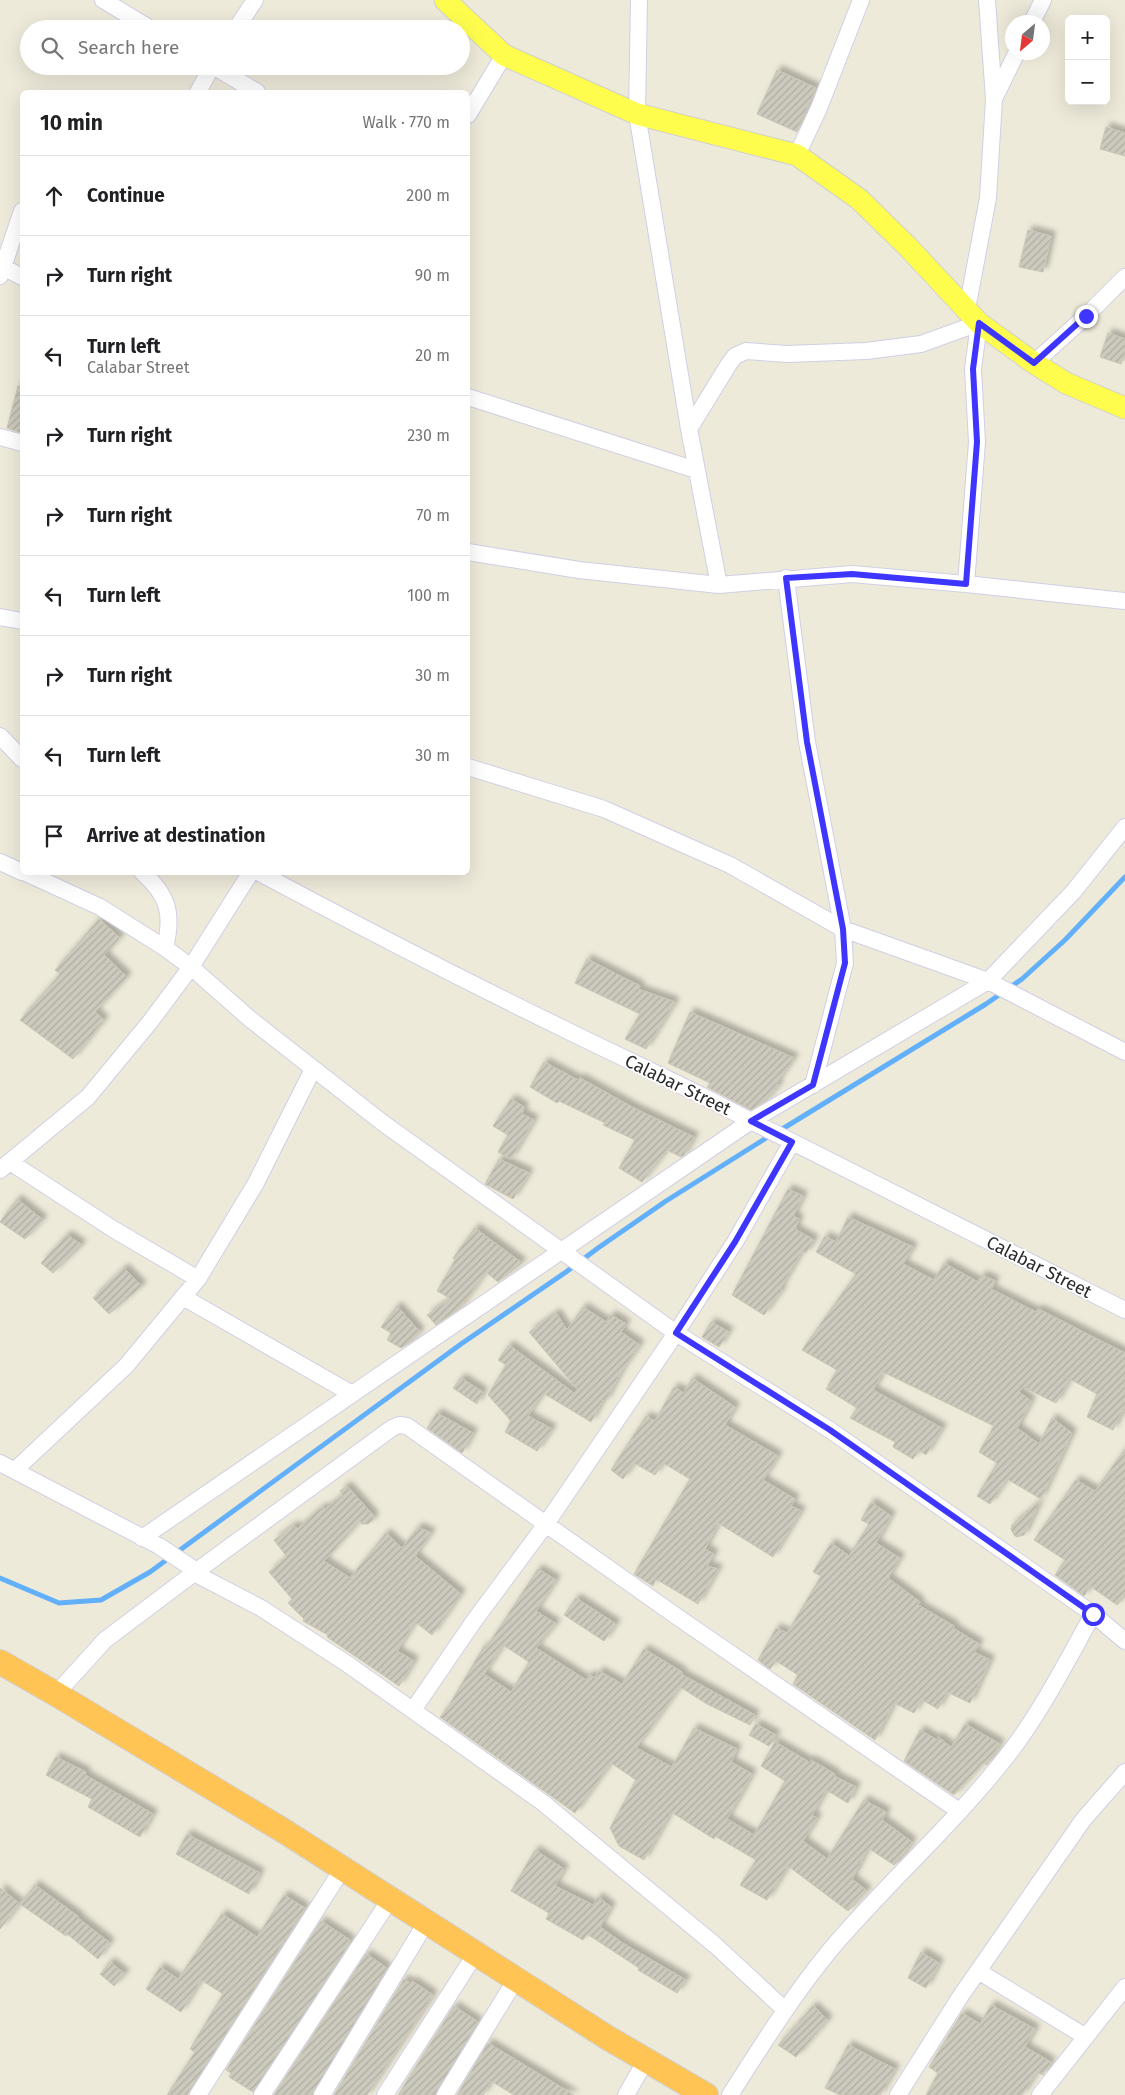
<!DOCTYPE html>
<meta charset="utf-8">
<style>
body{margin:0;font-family:"Fira Sans",sans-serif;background:#f2f2f2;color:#202124}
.controls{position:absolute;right:15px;top:15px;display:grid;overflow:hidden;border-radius:8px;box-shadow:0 5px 20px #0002}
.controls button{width:45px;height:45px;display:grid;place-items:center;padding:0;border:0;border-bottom:1px solid #e0e0e0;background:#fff;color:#202124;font:25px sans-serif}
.compass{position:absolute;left:1005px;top:15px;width:45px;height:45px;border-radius:50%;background:#fff;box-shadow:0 5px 20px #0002;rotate:208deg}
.stop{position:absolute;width:15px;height:15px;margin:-11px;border:4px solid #3e36ff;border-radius:50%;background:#fff}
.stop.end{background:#3e36ff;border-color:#fff;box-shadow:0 1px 5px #0008}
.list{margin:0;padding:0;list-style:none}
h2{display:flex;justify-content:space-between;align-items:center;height:65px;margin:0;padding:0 20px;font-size:21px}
h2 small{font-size:16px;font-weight:400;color:#757577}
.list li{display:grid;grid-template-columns:32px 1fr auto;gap:15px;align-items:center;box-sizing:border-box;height:80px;padding:0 20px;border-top:1px solid #e0e0e0}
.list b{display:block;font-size:19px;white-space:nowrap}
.list p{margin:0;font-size:16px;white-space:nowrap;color:#757577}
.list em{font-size:16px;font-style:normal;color:#757577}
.icon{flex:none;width:28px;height:28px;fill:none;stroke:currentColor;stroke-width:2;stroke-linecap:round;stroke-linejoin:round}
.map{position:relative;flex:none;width:1125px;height:2095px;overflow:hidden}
.search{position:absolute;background:#fff;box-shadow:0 5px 20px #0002;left:20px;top:20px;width:450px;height:55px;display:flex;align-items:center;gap:12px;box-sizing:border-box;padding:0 18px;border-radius:28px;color:#757577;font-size:19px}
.panel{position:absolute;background:#fff;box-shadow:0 5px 20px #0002;left:20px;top:90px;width:450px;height:785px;border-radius:8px}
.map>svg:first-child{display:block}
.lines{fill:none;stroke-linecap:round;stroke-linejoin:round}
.stream{stroke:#62b0fa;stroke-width:5}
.building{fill:url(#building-hatch);stroke:#c9c6b4;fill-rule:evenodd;filter:url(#shadow)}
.minor-casing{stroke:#d0cfe4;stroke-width:18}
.major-casing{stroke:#d0d0d0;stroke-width:23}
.highway-casing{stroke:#d0d0d0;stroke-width:26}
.minor{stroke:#fff;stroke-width:16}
.major{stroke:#fefd4e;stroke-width:21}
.highway{stroke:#ffc454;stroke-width:24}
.route{stroke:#3e36ff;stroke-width:6}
.labels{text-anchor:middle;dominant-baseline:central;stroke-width:4;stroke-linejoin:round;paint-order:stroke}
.street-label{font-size:18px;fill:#2a2a2a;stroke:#fff}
</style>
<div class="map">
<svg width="1125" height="2095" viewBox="0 0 1125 2095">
<defs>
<pattern id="building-hatch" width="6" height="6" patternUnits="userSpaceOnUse" patternTransform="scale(1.25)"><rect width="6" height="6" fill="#ccc9bd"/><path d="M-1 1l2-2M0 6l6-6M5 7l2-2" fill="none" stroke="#afada3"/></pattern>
<filter id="shadow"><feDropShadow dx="4.5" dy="-4.5" stdDeviation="2.5" flood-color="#0004"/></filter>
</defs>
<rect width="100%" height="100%" fill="#eeeada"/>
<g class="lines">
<path class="stream" d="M779,1131L986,1004L1022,979L1065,940L1125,877
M0,1578L59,1603L101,1600L150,1572L461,1344L566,1272L598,1248L666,1201L771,1135"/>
</g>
<path class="building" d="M777,70L816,88L797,132L757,114Z
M1106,127L1125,133V156L1100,149Z
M1028,230L1051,236L1043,272L1019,267Z
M1108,333L1125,339V353L1121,364L1100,357Z
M18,386L22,387V433L7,428Z
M99,919L120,938L104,955L127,977L95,1012L104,1020L73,1059L20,1020L60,974L55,970Z
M587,959L640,986L638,989L675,1002L646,1049L625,1039L640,1014L575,983Z
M690,1012L794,1058L776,1084L779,1085L767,1100L751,1110L707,1087L710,1083L668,1063Z
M544,1062L578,1080L580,1078L634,1108L694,1137L684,1155L681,1157L667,1150L642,1182L619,1168L635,1140L603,1125L605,1123L559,1101L557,1103L530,1087Z
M511,1099L524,1107L522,1114L534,1120L511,1159L498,1152L508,1135L493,1126Z
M499,1159L529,1173L513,1199L485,1184Z
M788,1189L803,1196L793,1216L799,1219L795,1229L814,1240L806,1253L802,1251L780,1289L782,1290L764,1315L732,1295Z
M17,1199L43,1220L25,1239L0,1222Z
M848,1217L913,1247L903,1264L934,1280L944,1263L978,1282L982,1275L995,1281L991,1289L1036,1312L1038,1309L1125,1353V1406L1113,1430L1087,1417L1097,1394L1070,1379L1056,1403L1023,1387L1019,1392L1031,1401L1017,1428L1039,1444L1052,1418L1072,1433L1041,1499L1007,1479L990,1504L977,1496L997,1463L979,1452L994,1426L883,1372L873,1390L942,1428L926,1455L919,1450L913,1459L893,1447L895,1442L850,1418L857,1408L826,1389L837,1370L802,1350L856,1274L816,1252L825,1236L836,1242Z
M475,1228L522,1263L498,1282L486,1272L460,1308L436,1325L427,1315L451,1299L437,1291L455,1260L453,1258Z
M67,1235L82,1245L53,1273L41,1263Z
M124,1268L142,1286L109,1314L93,1298Z
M397,1306L420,1332L412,1341L401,1348L387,1340L391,1333L381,1327Z
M583,1307L606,1322L611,1315L626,1324L621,1332L640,1345L622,1370L605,1402L603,1400L591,1422L543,1393L528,1416L552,1429L537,1451L505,1432L511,1421L488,1395L506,1365L498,1360L509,1345L574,1393L578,1390L529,1332L556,1313L567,1330Z
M711,1322L729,1332L719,1347L702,1337Z
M461,1378L483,1392L477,1404L453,1388Z
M692,1378L735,1407L725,1425L778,1456L763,1480L795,1499L791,1506L801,1511L773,1557L718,1523L705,1549L714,1554L707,1566L718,1569L698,1604L656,1579L653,1586L634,1574L690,1479L663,1463L655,1475L634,1463L623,1479L611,1470L646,1416L655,1421L674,1387L684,1393Z
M437,1413L473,1433L462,1453L427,1428Z
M1125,1449V1596L1117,1605L1090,1586L1084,1596L1055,1575L1065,1560L1034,1540L1076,1480L1095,1491Z
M347,1486L373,1515V1520L368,1524H362L360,1521L324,1561L350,1578L386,1533L402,1548L418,1527L431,1533L415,1556L461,1594L432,1635L415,1622L397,1651L414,1661L399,1686L327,1637L328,1635L303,1621L304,1619L288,1603L292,1599L269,1572L287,1557L274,1540L294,1525L297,1529L322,1507L325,1509L343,1495L340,1491Z
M1040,1501L1024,1535L1017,1537L1014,1535L1011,1529L1012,1525Z
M871,1502L891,1516L876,1543L900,1558L888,1578L920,1602L918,1605L954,1626L953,1628L979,1644L974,1652L990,1660L970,1703L947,1692L938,1709L922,1700L914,1713L894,1703L875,1740L793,1684L798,1675L776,1661L770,1669L758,1660L776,1628L787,1633L821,1576L813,1572L831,1543L849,1556L869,1524L861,1520Z
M538,1569L556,1580L536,1611L556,1624L536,1648L586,1680L589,1675L595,1678L599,1671L622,1684L644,1649L682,1672L681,1674L755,1715L750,1725L707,1704L680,1687L636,1748L672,1767L694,1728L737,1749L731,1762L752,1774L727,1819L754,1835L785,1781L761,1766L775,1742L809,1762L811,1760L835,1774L834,1776L856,1787L848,1803L826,1790L812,1815L817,1818L803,1841L827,1859L864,1800L886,1812L882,1820L912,1842L901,1859L894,1865L868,1848L852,1879L867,1891L848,1911L788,1866L767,1900L740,1885L756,1860L715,1836L714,1839L671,1812L644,1860L619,1846L610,1828L636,1780L611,1763L575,1813L440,1717L448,1707L484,1646L486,1648ZM503,1645L529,1662L511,1692L484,1674Z
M576,1598L616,1624L604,1641L564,1615Z
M756,1724L776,1735L769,1746L749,1735Z
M965,1724L1000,1744L987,1765L983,1763L954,1795L904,1761L920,1730L937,1740L938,1737L951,1747Z
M56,1757L86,1772L85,1775L153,1814L140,1837L88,1807L92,1799L46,1775Z
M187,1834L260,1873L249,1894L176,1854Z
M535,1850L564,1869L555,1886L593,1905L598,1897L611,1907L600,1927L624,1944L686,1980L677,1993L638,1970L639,1968L587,1934L583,1940L546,1919L549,1913L511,1891Z
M35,1885L79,1917L78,1918L110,1943L98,1959L67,1934L66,1936L20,1904Z
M0,1888L20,1904L0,1929Z
M284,1895L305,1908L187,2095H167L195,2052L190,2049L223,1994L201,1980L181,2012L146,1989L160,1967L178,1979L222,1914L257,1937Z
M321,1921L350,1940L349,1944L253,2092L229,2077L231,2073L226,2070Z
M921,1952L939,1963L926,1988L908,1978Z
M366,1954L387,1968L312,2095H274Z
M110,1962L125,1974L114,1986L100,1974Z
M404,1979L411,1984L412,1981L433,1995L367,2095H334Z
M991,2005L1035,2029L1025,2047L1051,2062L1043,2075L1037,2072L1022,2095H926L938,2073L929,2067L962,2013L980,2024Z
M454,2006L478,2022L435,2095H398Z
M813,2006L828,2020L796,2057L778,2045Z
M488,2043L574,2095H514L491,2081L483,2095H457Z
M848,2045L895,2069L880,2095H840L825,2088Z"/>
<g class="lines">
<g class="minor-casing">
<path id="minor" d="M103,0L151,29
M639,0L637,114L689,429L719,585
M1032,22L1043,0
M236,29L255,0
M213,66L257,92
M198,92L212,66
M994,99L1017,52
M468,115L504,55
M797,155L819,108L861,0
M3,267L22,277
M0,276L22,211
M967,309L988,198L994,99L987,0
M1034,363L1086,316L1125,277
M468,397L696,470
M689,429L729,364L735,356L746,351L787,354L866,351L921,344L979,323L973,369L977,442L966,584
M0,437L22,443
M468,552L579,570L719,585L852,574L966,584L1125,601
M786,578L807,742L843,929L845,963L813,1085
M0,617L22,621
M0,736L22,759
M468,767L604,809L730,865L843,929L988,981L1125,1052
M0,862L22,872
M24,872L100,907L165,948L191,967L250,1019L383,1123L676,1333L830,1430L1093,1614L1125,1641
M142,872C169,896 173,914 165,948
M258,872C357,925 457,977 558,1026C622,1058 688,1087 751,1121L1125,1310
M10,1162L113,1229L198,1279
M0,1170L88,1097L150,1022L191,967L251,872
M183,1297L352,1394
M0,1463L159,1546L192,1568L194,1573L105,1640L56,1694
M15,1470L126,1366L198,1279L256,1183L313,1069
M142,1538L751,1121L988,981L1074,891L1125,827
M413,1710L474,1621L546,1524L676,1333L735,1242L792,1142
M978,1971L1086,2037
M784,2009L715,1945L542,1802L346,1663L261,1608L194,1573L392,1428L399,1425L407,1426L679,1618L959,1811
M198,2095L343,1868
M262,2095L391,1898
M322,2095L427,1921
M385,2095L476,1953
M445,2095L516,1979
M626,2095L646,2060
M730,2095C762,2045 793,1995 831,1949C887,1883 953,1825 1007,1756C1040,1714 1067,1661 1093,1614
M898,2095L960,1997L1083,1820L1125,1772
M1040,2095L1125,1987"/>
</g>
<g class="major-casing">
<path id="major" d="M445,0L504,55L637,114L797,155L859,199L908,247L979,323L1034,363L1066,383L1125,408"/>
</g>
<g class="highway-casing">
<path id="highway" d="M0,1662L56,1694L284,1831L608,2038L706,2095"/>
</g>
<use href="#minor" class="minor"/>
<use href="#major" class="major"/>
<use href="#highway" class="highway"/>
</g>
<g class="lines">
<path class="route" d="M1086,316L1034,363L979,323L973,369L977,442L966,584L852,574L786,578L807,742L843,929L845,963L813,1085L751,1121L792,1142L735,1242L676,1333L830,1430L1093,1614"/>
</g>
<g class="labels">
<g class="street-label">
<text transform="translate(678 1085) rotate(26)">Calabar Street</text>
<text transform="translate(1039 1267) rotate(27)">Calabar Street</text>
</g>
</g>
</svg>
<div class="controls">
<button>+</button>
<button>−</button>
</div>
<svg class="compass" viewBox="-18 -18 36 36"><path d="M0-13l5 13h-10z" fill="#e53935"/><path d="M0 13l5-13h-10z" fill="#757577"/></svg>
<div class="stop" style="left:1093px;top:1614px"></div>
<div class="stop end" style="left:1086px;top:316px"></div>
<div class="search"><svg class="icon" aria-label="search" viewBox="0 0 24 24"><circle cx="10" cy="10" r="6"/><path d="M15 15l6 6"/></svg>Search here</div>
<section class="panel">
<h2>10 min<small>Walk · 770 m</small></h2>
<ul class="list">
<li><svg class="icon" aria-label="ahead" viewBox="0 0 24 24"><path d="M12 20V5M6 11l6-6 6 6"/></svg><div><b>Continue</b></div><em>200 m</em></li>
<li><svg class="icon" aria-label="right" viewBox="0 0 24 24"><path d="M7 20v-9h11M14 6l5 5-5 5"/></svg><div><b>Turn right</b></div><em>90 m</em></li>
<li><svg class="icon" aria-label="left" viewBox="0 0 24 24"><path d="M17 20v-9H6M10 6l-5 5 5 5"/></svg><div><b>Turn left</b><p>Calabar Street</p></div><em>20 m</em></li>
<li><svg class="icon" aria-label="right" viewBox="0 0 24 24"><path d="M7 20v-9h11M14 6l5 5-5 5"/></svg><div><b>Turn right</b></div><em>230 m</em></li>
<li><svg class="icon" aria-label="right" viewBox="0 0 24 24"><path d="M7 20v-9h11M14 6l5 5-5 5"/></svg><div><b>Turn right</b></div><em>70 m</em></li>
<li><svg class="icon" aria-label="left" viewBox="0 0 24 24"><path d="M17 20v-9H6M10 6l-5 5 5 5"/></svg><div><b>Turn left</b></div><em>100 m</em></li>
<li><svg class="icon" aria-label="right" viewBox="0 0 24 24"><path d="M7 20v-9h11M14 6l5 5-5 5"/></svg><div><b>Turn right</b></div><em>30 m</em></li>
<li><svg class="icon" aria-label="left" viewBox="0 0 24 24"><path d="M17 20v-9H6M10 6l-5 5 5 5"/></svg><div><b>Turn left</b></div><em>30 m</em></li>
<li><svg class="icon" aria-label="arrive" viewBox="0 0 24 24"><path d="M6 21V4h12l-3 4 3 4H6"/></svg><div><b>Arrive at destination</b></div></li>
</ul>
</section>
</div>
